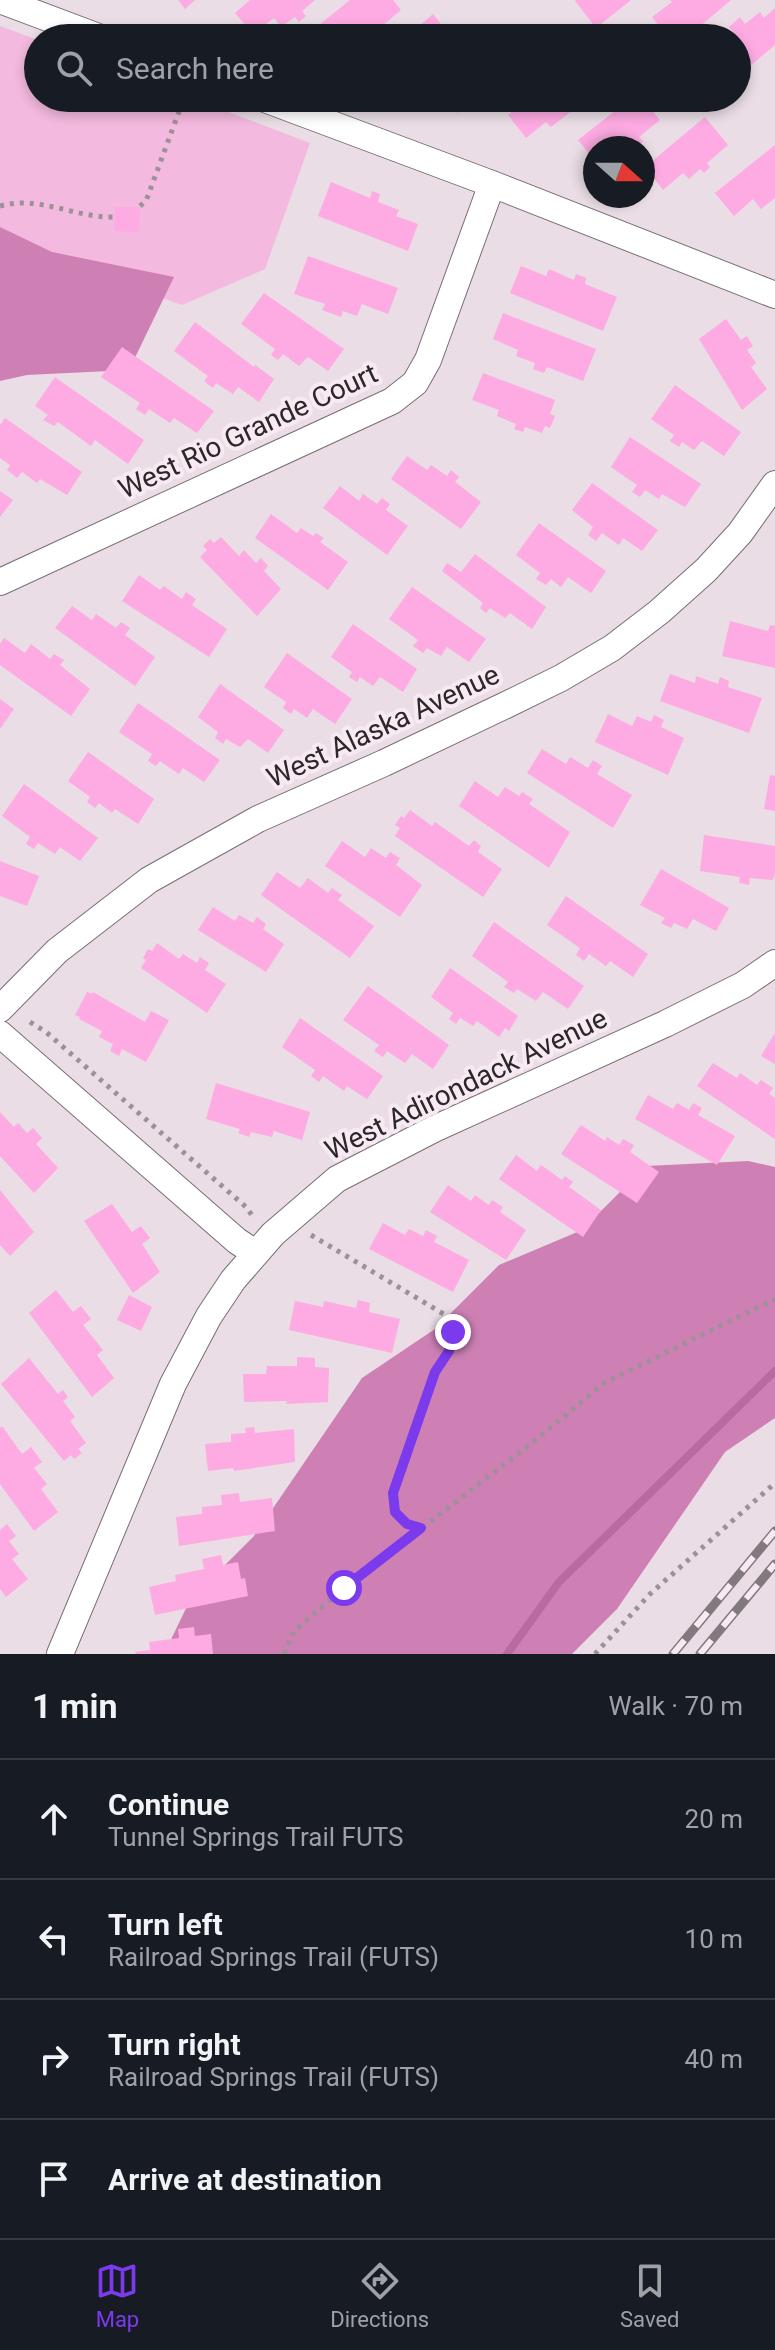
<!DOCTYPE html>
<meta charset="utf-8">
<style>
body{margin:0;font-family:Roboto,sans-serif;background:#242831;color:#f1f3f6}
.compass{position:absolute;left:583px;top:136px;width:72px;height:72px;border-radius:50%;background:#171b24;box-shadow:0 4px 12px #0003;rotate:111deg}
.stop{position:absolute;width:24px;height:24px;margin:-18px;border:6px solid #7c3aed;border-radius:50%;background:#fff}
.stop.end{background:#7c3aed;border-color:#fff;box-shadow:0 2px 8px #0008}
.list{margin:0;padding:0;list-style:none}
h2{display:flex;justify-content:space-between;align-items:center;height:104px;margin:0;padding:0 32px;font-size:34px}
h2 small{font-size:26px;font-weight:400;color:#9ea1a6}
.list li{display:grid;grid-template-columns:52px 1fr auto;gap:24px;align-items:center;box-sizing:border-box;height:120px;padding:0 32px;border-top:2px solid #363941}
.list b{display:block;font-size:30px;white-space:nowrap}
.list p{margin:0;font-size:26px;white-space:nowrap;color:#9ea1a6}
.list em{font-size:26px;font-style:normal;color:#9ea1a6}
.icon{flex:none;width:44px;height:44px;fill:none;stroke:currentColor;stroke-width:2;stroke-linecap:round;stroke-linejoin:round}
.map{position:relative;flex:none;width:775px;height:1654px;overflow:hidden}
.search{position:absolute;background:#171b24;box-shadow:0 4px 12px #0003;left:24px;right:24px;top:24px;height:88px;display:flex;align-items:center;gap:20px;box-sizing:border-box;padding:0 28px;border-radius:44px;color:#9ea1a6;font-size:30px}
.sheet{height:584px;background:#171b24}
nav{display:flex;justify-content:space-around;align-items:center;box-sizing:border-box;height:112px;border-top:2px solid #363941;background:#171b24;font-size:22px;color:#9ea1a6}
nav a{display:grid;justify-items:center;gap:4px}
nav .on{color:#7c3aed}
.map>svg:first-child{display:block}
.green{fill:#f3b9de}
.forest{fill:#ce80b5}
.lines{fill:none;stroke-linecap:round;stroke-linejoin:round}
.stream{stroke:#b76b9f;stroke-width:8}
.building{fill:#fdabe2}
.street-casing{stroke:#796e75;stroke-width:28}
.path{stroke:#9b9197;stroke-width:5;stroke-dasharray:4 6;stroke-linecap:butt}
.street{stroke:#fff;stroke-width:26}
.rail-casing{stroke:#82797e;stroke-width:9}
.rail{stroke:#f7eaf2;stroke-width:6;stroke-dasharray:18;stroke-linecap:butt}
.route{stroke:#7c3aed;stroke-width:10}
.labels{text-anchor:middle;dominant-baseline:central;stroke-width:8;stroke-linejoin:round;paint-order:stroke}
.street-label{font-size:28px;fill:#2c272a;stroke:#f7eaf2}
</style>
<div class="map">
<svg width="775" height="1654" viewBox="0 0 775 1654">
<rect width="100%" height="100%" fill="#eadde5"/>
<path class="green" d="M0,26L38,40V98H191L310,143L265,269L182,305L0,239Z"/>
<path class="forest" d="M0,227L52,252L174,277L129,370L27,375L0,381Z
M748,1161L775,1167V1418L725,1452L617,1609L572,1654H164L190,1600L254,1536L362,1378L435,1329L499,1265L582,1230L646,1166Z"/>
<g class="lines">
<path class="stream" d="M507,1654L559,1582L775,1371"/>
</g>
<path class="building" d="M178,0H195L185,9Z
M250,0H315L302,11L306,16L299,22L295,17L281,27L274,18L253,34L235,13Z
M350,0H393L401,10L370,36L371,38H303Z
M576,0H631L596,28L575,1Z
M670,0H731L686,38H669L652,17L672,2Z
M775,8V45L737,77V38H730L735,34L729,27L740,17L745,24L760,12L764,18Z
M433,14L452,38H405Z
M445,98H475L457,113Z
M530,98H585L589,105L582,111L578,106L551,127L546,122L526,138L508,115Z
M631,98H642L660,120L639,137L643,142L636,147L632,143L625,148H595V161L578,140Z
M705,117L728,145L707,163L710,167L704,173L700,169L689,179L683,173L663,190L645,167Z
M775,145V198L761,209L753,199L734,216L715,193Z
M331,182L370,198L372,191L380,194L378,202L399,210L396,216L418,224L408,251L318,216Z
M115,207H140L139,232L114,231Z
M308,256L398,288L388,314L362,304L357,316L343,311L341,317L322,310L325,304L294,294Z
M521,266L546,276L549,269L574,280L576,274L586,278L585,284L617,297L603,331L510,293Z
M264,293L344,349L328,371L308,357L299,366L283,354L278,360L271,355L275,349L241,324Z
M503,313L596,349L583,381L547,367L544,373L533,369L535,363L516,356L518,350L493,339Z
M726,319L741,340L747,336L753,346L747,350L756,363L751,367L767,389L742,410L699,339Z
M195,322L254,367L255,365L274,379L259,402L238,387L233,394L216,383L213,388L204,381L208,376L174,351Z
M122,347L214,411L197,433L174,418L170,423L149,409L145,415L136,409L140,403L101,377Z
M483,373L555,400L550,414L555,416L550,428L545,426L542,433L525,427L523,432L514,429L516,424L497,416L499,410L472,400Z
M55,377L144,440L128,464L95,440L91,446L58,422L54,426L43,420L48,415L35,406Z
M675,385L741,432L724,456L702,441L694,450L682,442L679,447L670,441L674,435L651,419Z
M5,418L82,472L67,495L40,479L37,483L22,472L17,478L7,470L10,465L0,458V425Z
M630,437L701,484L685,507L662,494L659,499L645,490L640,497L632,492L637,485L611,467Z
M407,456L427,470L431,465L447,476L451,470L459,477L455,482L481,502L461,529L391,479Z
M592,483L658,530L642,551L623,538L619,545L602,533L596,541L588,535L593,527L572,510Z
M340,486L359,501L363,494L377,504L382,498L390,504L386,510L408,526L387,555L323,508Z
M0,491L13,500L0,517Z
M271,514L297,533L301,528L313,536L316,533L324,538L320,542L348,562L328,590L255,538Z
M539,523L606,571L591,593L568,577L561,587L551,579L546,585L536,579L540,573L516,555Z
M221,537L239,556L244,550L256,563L261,558L268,566L264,571L281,589L257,616L200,557L207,550L203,546L210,539L214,543Z
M475,554L546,607L532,629L510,613L505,618L490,608L486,613L480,608L483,603L442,571L447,563L461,572Z
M139,575L160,590L164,586L182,599L186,592L196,599L192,605L227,629L209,657L122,601Z
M412,587L486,639L469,662L447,647L441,656L427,648L423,653L413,646L418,640L389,619Z
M72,606L92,620L96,614L116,628L121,622L130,628L125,635L155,657L135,686L55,628Z
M730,621L768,631L770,625L775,626V668L722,656Z
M353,624L417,669L403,692L380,677L373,686L360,677L357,682L349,677L352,672L331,657Z
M4,638L25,653L31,644L50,659L54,654L64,660L60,665L90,689L71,716L0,665V644Z
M287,653L352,699L335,724L313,709L307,718L294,709L291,714L283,708L286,702L264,687Z
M670,674L695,683L696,676L718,684L720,677L729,681L728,687L762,698L749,733L660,701Z
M220,684L284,730L268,753L248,739L240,747L226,739L223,744L215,738L218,732L198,717Z
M0,699L14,709L0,729Z
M138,703L220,760L204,782L183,768L179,774L160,761L156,766L148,761L152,754L119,732Z
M608,714L632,726L637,716L651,722L654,715L664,720L661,727L684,738L668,775L595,742Z
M542,749L566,764L570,757L588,768L593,760L602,766L597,774L632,795L613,828L527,773Z
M88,752L154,799L138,824L115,809L112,813L99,803L95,808L87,802L90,797L68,781Z
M770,775L775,776V811L764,809Z
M475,781L498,797L505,787L519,796L522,792L533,799L529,804L570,832L549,868L459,806Z
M24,784L98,838L80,861L60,847L55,854L38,843L34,849L26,844L30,837L2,816Z
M410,810L432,826L435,822L469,846L474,840L481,846L478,852L502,869L483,897L395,836L400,828L395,825L401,816L404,818Z
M704,835L775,846V873L773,880L750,878L749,885L739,883L740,877L700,871Z
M342,841L365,857L371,848L386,858L390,852L400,858L396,865L422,885L400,917L325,866Z
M0,861L39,876L27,906L0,896Z
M661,869L729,908L716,931L693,919L687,929L674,923L671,928L661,923L665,918L640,905Z
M277,872L300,888L308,878L328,893L332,888L342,895L338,900L374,926L350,958L261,895Z
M566,896L648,954L633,977L610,961L606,966L589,954L584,961L576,955L580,948L547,925Z
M213,907L235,921L239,915L253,923L257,917L266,924L263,929L284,944L266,972L198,930Z
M494,922L584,986L568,1009L543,992L536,1001L517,989L514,993L504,987L508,982L472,956Z
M157,943L179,959L183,954L197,963L200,957L209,963L205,970L226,984L207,1013L141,968L146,960L143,958L148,949L152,951Z
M450,968L518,1016L509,1031L505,1028L499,1037L477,1021L473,1026L460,1018L456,1024L449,1019L453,1013L431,997Z
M368,986L449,1045L433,1069L412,1054L405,1063L387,1051L383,1057L374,1051L379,1045L343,1020Z
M87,992L92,994L93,992L145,1022L151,1011L169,1020L146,1062L122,1049L119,1056L110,1051L113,1044L99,1037L102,1031L79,1019L80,1017L75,1015Z
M300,1018L383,1076L367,1099L347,1086L344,1091L323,1076L319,1082L311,1076L315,1070L282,1047Z
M775,1033V1064L761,1056Z
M713,1063L737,1078L740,1073L757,1085L761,1080L773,1088L769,1094L775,1098V1139L697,1086Z
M216,1083L310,1112L302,1140L274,1131L272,1137L251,1132L249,1137L238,1133L240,1129L206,1119Z
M648,1095L673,1109L677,1103L689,1110L693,1103L702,1108L698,1115L735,1136L717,1165L635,1119Z
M0,1112L14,1127L18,1123L27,1133L33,1128L42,1138L36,1144L58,1168L34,1193L0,1156Z
M581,1125L605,1141L607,1137L619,1145L623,1139L634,1145L630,1152L659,1172L637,1203L561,1154Z
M516,1155L537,1171L541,1165L562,1180L565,1176L573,1182L569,1187L601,1210L583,1237L499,1179Z
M448,1185L471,1201L475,1195L489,1205L492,1200L503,1207L500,1212L526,1230L506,1260L430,1212Z
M0,1190L34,1232L10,1256L0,1245Z
M112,1204L132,1232L141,1226L150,1238L142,1244L160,1272L133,1293L84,1221Z
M383,1223L405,1235L409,1229L423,1236L426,1230L437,1236L434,1242L469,1260L453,1292L369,1249Z
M56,1290L73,1312L81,1306L91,1319L83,1325L103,1350L97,1355L114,1378L92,1397L29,1313Z
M129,1295L152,1307L141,1331L117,1320Z
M358,1300L370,1303L369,1312L400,1319L392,1353L289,1330L295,1301L323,1307L324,1301L356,1308Z
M297,1357L315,1358V1367L329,1368L328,1402L286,1404L287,1401L244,1402L243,1374H266L267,1366H297Z
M29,1358L58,1394L63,1390L68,1397L63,1401L75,1417L70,1421L86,1443L78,1449L82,1453L74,1459L71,1455L64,1461L1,1384Z
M2,1426L22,1454L31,1447L42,1462L34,1468L47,1484L41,1489L58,1512L34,1531L0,1484V1428Z
M254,1427L255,1433L294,1429L295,1462L234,1471L233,1468L208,1471L205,1444L231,1442V1434L246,1433L245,1428Z
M239,1493L240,1502L272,1498L275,1531L179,1546L176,1517L202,1514V1507L222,1505L221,1495Z
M7,1524L16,1536L9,1541L19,1554L12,1559L28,1579L6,1597L0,1589V1530Z
M221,1555L223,1565L238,1562L241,1579L245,1578L248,1596L155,1615L149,1587L176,1581L175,1575L204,1569L202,1559Z
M194,1627L195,1636L211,1634L213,1654H136L135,1652L150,1650L149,1642L179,1638L178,1629Z"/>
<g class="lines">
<g class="street-casing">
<path id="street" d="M0,0L101,38
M262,98L492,184L775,295
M0,582L392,401L415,383L428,360L492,184
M0,1009L57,951L149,880L258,819L384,763L506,705L561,678L612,648L659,612L706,570L740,533L775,484
M0,1034L237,1241L255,1253
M60,1654L173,1384L209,1316L233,1280L273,1234L337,1179L434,1129L665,1024L743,985L775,963"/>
</g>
<path class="path" d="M0,206C39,195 75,218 114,217
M140,206L146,201L184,98
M30,1022L46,1032L246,1207L254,1218
M311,1235L447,1316L453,1332L449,1351L435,1372L393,1493L395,1512L407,1524L420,1528
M284,1654L294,1631L344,1588L527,1447L604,1383L775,1299
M595,1654L650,1594L775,1483"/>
<use href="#street" class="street"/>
<g class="rail-casing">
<path id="rail" d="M673,1654L775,1531
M700,1654L775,1564"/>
</g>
<use href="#rail" class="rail"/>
</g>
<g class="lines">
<path class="route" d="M344,1588L421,1528L407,1524L395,1512L393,1493L435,1372L449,1351L453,1332"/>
</g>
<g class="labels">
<g class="street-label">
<text transform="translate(248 431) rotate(-25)">West Rio Grande Court</text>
<text transform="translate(383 726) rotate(-25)">West Alaska Avenue</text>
<text transform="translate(466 1084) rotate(-26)">West Adirondack Avenue</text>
</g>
</g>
</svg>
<svg class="compass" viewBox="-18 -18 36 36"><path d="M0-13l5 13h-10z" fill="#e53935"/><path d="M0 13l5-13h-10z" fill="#9ea1a6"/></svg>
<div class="stop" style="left:344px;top:1588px"></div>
<div class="stop end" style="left:453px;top:1332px"></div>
<div class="search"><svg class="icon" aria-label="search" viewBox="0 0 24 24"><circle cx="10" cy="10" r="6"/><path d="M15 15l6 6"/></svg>Search here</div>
</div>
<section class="sheet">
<h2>1 min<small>Walk · 70 m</small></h2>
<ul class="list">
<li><svg class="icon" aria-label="ahead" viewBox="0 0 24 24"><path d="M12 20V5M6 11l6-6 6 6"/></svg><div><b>Continue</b><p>Tunnel Springs Trail FUTS</p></div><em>20 m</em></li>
<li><svg class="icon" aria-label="left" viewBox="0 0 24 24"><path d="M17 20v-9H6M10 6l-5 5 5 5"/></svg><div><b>Turn left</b><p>Railroad Springs Trail (FUTS)</p></div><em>10 m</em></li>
<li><svg class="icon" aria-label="right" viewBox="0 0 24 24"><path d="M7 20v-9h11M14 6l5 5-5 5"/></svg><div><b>Turn right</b><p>Railroad Springs Trail (FUTS)</p></div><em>40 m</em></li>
<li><svg class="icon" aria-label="arrive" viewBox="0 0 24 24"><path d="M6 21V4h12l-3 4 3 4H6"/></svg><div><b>Arrive at destination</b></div></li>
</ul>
</section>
<nav>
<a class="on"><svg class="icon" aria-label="map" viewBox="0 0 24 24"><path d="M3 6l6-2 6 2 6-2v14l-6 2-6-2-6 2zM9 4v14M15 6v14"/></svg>Map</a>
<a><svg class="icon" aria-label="directions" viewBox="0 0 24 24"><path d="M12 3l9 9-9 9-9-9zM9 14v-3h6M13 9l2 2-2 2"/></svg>Directions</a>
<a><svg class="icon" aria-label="saved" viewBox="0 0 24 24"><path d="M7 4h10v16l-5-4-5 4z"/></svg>Saved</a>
</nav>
